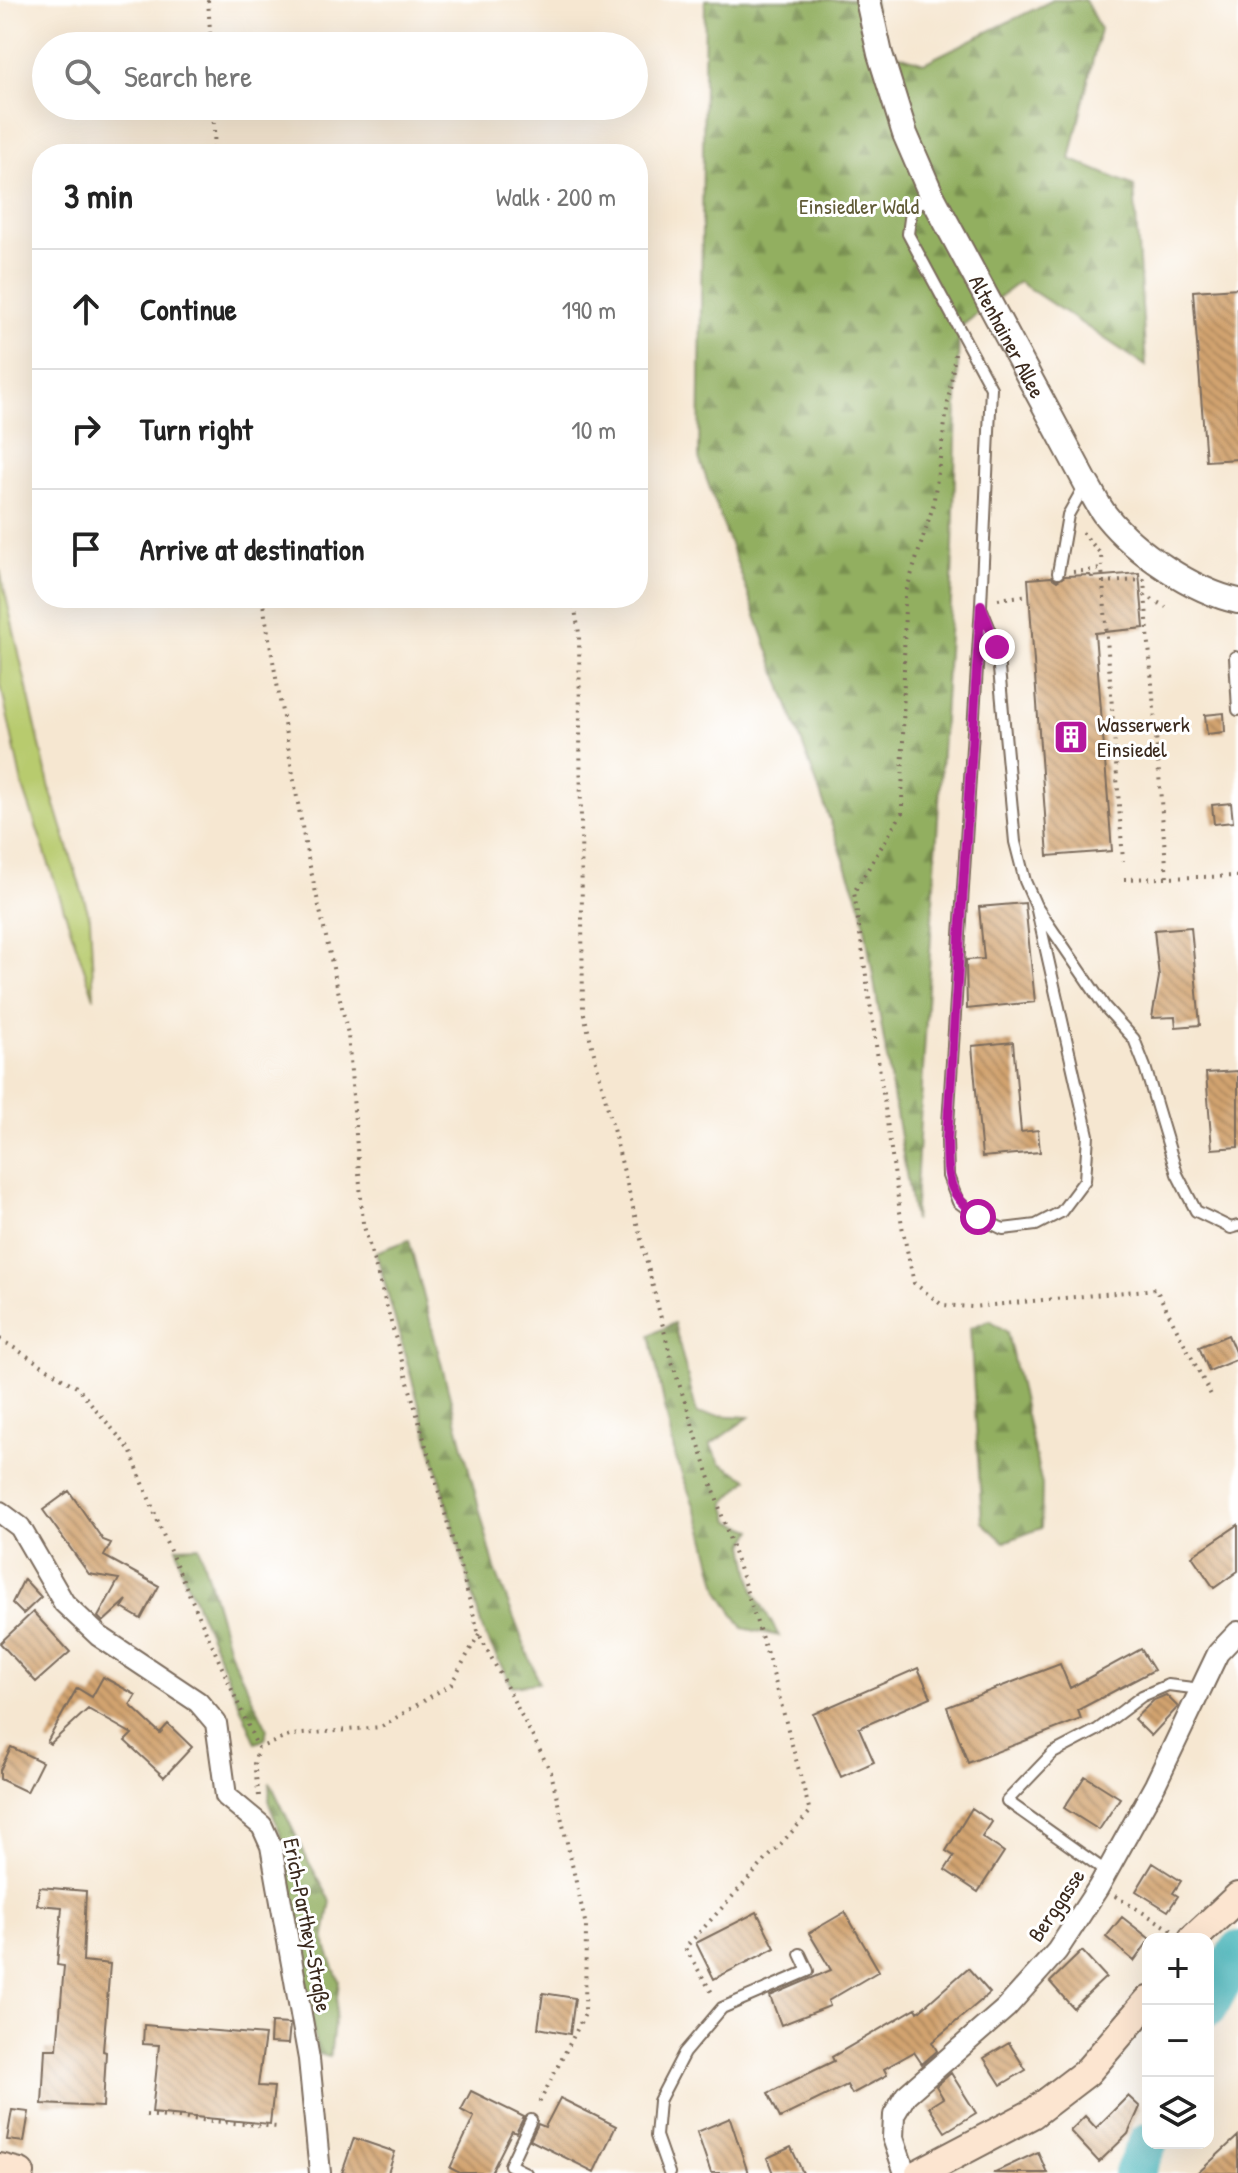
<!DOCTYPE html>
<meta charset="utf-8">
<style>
body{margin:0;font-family:"Patrick Hand",sans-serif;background:#f2f2f2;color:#222}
.controls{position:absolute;right:24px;bottom:24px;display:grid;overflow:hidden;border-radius:16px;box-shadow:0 8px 32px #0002}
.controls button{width:72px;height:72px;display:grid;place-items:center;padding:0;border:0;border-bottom:2px solid #e0e0e0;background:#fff;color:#222;font:40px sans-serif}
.stop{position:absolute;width:24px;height:24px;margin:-18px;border:6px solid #b5179e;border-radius:50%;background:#fff}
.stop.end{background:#b5179e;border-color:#fff;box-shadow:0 2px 8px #0008}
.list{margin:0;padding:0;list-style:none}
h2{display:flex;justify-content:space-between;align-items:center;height:104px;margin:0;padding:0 32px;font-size:34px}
h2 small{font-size:26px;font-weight:400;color:#767676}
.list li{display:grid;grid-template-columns:52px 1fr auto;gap:24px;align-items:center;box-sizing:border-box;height:120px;padding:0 32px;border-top:2px solid #e0e0e0}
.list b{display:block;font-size:30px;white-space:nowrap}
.list em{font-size:26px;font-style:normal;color:#767676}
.icon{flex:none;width:44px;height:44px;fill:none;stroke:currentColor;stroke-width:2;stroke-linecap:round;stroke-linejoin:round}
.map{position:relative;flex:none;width:1238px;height:2173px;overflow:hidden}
.search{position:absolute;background:#fff;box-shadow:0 8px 32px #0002;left:32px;top:32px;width:616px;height:88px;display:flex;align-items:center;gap:20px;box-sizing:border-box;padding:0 28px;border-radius:44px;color:#767676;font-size:30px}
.panel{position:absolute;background:#fff;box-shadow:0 8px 32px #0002;left:32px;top:144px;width:616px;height:464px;border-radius:32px}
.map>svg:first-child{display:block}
</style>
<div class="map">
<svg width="1238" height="2173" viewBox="0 0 1238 2173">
<defs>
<pattern id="forest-firs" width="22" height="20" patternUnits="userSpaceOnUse" patternTransform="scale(2)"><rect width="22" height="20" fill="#92af61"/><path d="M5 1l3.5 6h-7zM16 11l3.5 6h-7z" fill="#788f4f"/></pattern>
<pattern id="building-back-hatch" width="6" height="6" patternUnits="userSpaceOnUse" patternTransform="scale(2)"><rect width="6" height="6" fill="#d1a36f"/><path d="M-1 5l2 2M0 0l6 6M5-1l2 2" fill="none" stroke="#ab855b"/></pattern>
</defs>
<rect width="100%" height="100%" fill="#fff"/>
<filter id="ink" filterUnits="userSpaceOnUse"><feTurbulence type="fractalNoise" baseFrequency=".0125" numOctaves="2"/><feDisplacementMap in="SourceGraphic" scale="16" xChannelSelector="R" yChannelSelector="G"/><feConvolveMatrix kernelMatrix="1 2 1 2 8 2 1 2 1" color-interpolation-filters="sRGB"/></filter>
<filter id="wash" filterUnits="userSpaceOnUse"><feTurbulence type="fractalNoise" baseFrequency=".006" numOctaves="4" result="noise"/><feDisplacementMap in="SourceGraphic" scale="32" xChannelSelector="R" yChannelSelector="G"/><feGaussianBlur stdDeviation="1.8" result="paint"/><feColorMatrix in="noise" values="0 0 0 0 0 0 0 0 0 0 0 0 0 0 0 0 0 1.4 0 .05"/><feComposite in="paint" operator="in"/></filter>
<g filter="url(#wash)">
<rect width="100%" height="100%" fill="#f6e7d1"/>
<path fill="#b8cb6e" stroke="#7a7a46" stroke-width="2" d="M0 570 50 789 90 918 94 998 22 784 0 681Z"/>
<path fill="url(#forest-firs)" stroke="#666c40" stroke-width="2" d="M705 0H874L877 48 924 63 1053 0H1085L1100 29 1070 159 1134 186 1146 366 1019 282 959 328 952 584 914 1221 862 909 699 458Z
M409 1240 495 1569 539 1683 512 1686 483 1631 376 1252Z
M990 1320 1007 1332 1042 1485 1041 1528 1004 1542 982 1522 970 1328Z
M674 1323 697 1414 749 1417 710 1445 720 1463 748 1479 725 1503 730 1521 753 1530 745 1545 754 1591 779 1636 743 1628 719 1591 703 1529 675 1456 650 1335Z
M199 1546 230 1653 267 1728 265 1739 256 1743 181 1569 177 1547Z
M270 1782 307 1859 331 1901 324 1941 339 1981 330 2057 317 2054 282 1838 269 1803Z"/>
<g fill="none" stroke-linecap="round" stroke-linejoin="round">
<path stroke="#41b2b8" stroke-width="40" d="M1208 2007 1238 1951
M1134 2173 1148 2142"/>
</g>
<g id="blocks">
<path fill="url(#building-back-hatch)" d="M1238 288V459L1206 461 1193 291Z
M1139 573 1144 628 1095 633 1112 851 1048 856 1028 579 1051 577 1057 581 1065 576 1090 575 1091 577Z
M1224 713 1225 732 1207 734 1205 715Z
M1231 803 1233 822 1214 824 1212 805Z
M1025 903 1035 1002 967 1009 966 960 984 959 979 907Z
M1191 927 1200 1025 1176 1027 1175 1017 1152 1018 1159 977 1154 930Z
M1013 1042 1021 1132 1038 1130 1040 1152 982 1157 972 1046Z
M1238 1071V1147L1212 1149 1206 1073Z
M1228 1335 1238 1359 1209 1371 1199 1347Z
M69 1491 103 1540 111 1543 104 1556 159 1586 141 1619 122 1608 127 1600 103 1622 98 1617 119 1579 89 1574 43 1510Z
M1238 1525V1571L1214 1588 1192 1556Z
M24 1579 41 1597 23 1614 12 1603Z
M33 1612 70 1652 36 1682 0 1643Z
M1141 1649 1154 1670 1078 1710 1081 1719 968 1763 947 1707 1060 1664 1070 1688Z
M918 1668 931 1697 859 1728 874 1762 841 1777 813 1714Z
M103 1677 136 1695 130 1705 160 1733 168 1724 192 1747 164 1777 125 1741 132 1734 88 1709 50 1744 47 1742 77 1688 92 1697Z
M1166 1695 1178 1707 1151 1736 1134 1719 1154 1700Z
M11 1747 42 1762 27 1792 0 1779V1770Z
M1085 1776 1120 1798 1099 1830 1064 1808Z
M972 1808 992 1822 982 1837 1004 1852 978 1892 945 1870 954 1856 946 1851Z
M1153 1863 1181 1881 1173 1893 1178 1896 1168 1911 1136 1891Z
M39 1887 86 1891 83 1961 110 1964 103 2051 106 2052 103 2107 42 2104 45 2049H57L64 1966 57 1965 62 1907 37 1905Z
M757 1912 775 1948 714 1979 696 1943Z
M845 1912 879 1971 828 2001 830 2006 781 2025 770 1996 831 1970 809 1933Z
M1122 1917 1150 1939 1134 1961 1106 1937Z
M1082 1951 1106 1977 1073 2008 1050 1982Z
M968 1968 990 1993 932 2042 937 2051 922 2064 914 2052 884 2069 887 2075 852 2094 847 2085 780 2118 768 2093 834 2061 832 2057 916 2008 918 2012Z
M543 1993 575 1998 570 2034 538 2028Z
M271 2023 290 2024 288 2044 270 2043Z
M144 2025 265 2035 258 2086 274 2087 270 2124 152 2113 159 2045 143 2044Z
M1009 2043 1026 2070 1001 2085 984 2058Z
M951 2073 976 2113 945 2132 929 2107 943 2098 936 2086Z
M471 2091 524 2117 516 2133 512 2131 491 2173H460L450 2168 474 2117 461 2110Z
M1128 2096 1140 2107 1128 2134 1099 2162 1070 2131 1085 2116 1096 2128Z
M560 2098 616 2126 594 2172 530 2140 538 2124 545 2127Z
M12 2110 29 2112 24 2142 7 2140Z
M730 2118 748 2173H711L697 2132Z
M1238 2136V2173H1198Z
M354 2138 395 2152 388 2173H342Z
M791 2147 803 2173H773L767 2158Z
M1038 2152 1047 2173H993Z"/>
</g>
</g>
<g filter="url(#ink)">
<use href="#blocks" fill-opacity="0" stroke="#7c6c5d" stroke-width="2"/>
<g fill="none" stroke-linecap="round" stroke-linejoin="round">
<g stroke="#7c6c5d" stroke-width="14">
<path id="service" d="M931 194 911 211 908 234 991 388 981 605 947 1140 948 1176 958 1202 978 1217 1003 1229 1036 1225 1061 1212 1085 1180 1088 1135 1036 906
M1058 573 1068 515 1085 485
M982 610 997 647 1015 842 1025 881 1036 906 1105 1007 1134 1039 1145 1067 1177 1174 1196 1211 1231 1228 1238 1226
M1235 657 1238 710
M1107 1872 1007 1801 1053 1753 1097 1730 1142 1696 1168 1685 1201 1689
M526 2173 510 2165 531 2120
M669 2173 656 2136 659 2101 684 2053 722 2008 808 1971 800 1954"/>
</g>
<g stroke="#7c6c5d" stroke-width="24">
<path id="minor" d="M0 1512 20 1527 64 1603 99 1636 198 1702 216 1723 226 1796 262 1826 271 1846 309 2059 320 2173
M905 2173 893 2138 894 2115 906 2095 1006 2008 1057 1951 1098 1888 1155 1785 1218 1653 1238 1632"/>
</g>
<g stroke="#7c6c5d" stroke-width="28">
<g id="tertiary">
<path id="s1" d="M868 0 880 54 905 134 931 194 1086 483C1093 494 1098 506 1106 516 1135 552 1193 591 1238 601"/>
</g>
</g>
<g stroke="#7c6c5d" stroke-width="32">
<path id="secondary" d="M1193 1939 1238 1897
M0 2168 20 2173
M920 2173 1032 2114 1087 2072 1148 2001"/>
</g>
<path stroke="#7c6c5d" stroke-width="4" stroke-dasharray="2 6" stroke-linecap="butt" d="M208 0 211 46
M213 106 215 154
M955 354 933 506 905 595 902 813 854 892 902 1226 914 1283 942 1305 972 1307 1156 1289 1211 1395
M1082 532 1101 554 1123 861
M1073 572 1102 569
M1103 582 1144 580 1167 878
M1144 595 1166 607
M262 598 306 849 348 1034 363 1223 479 1634 551 1772 586 1926 585 2014 537 2107
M573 598 579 633 583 1010 672 1362 771 1666 810 1812 685 1948 714 1996
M998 599 1029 595
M1124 879 1238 876
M0 1339 78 1388 130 1450 166 1542 258 1748
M259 1796 254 1764 258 1748 292 1735 381 1727 451 1684 479 1634
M1115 1896 1172 1930
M146 2115 277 2127"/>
<use href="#service" stroke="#fff" stroke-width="10"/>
<use href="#minor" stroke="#fff" stroke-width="20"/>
<use href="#tertiary" stroke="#fff" stroke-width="24"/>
<use href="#secondary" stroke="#fce5d0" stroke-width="28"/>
</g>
</g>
<g fill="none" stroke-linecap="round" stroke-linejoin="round" filter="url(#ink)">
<path stroke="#b5179e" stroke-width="10" d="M978 1217C946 1192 948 1178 947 1140L981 605 997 647"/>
</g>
<defs>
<g id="building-square" transform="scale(1.8)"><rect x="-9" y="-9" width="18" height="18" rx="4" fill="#b5179e" stroke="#fff"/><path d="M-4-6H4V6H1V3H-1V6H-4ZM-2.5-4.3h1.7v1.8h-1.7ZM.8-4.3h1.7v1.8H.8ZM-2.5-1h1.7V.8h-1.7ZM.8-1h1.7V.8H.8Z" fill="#fff"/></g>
</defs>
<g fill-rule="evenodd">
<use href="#building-square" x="1071" y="737"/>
</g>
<g text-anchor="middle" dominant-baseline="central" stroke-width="6" stroke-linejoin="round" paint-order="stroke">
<g font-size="22" fill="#605a36" stroke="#fff">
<text x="859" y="206">Einsiedler Wald</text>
</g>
<g font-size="22" fill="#3b2a1e" stroke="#fff">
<text stroke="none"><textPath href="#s1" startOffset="366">Altenhainer Allee</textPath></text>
<text transform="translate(1056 1905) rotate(-56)">Berggasse</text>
<text transform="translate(308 1925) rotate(79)">Erich-Parthey-Straße</text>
</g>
<g font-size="22" fill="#3b2a1e" stroke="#fff" text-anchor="start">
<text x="1097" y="724">Wasserwerk<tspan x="1097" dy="25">Einsiedel</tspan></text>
</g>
</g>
</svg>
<div class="controls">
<button>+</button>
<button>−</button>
<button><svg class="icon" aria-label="layers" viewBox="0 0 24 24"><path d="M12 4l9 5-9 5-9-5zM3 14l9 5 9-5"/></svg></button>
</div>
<div class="stop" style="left:978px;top:1217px"></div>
<div class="stop end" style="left:997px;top:647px"></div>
<div class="search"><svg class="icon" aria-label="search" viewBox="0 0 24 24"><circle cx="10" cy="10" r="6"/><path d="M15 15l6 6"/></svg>Search here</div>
<section class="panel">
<h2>3 min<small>Walk · 200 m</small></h2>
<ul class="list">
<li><svg class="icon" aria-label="ahead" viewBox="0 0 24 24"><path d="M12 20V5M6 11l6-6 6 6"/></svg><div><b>Continue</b></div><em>190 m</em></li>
<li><svg class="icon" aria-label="right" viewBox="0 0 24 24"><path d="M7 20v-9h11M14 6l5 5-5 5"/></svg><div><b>Turn right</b></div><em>10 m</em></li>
<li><svg class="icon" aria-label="arrive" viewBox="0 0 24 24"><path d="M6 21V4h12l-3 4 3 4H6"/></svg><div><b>Arrive at destination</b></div></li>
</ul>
</section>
</div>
